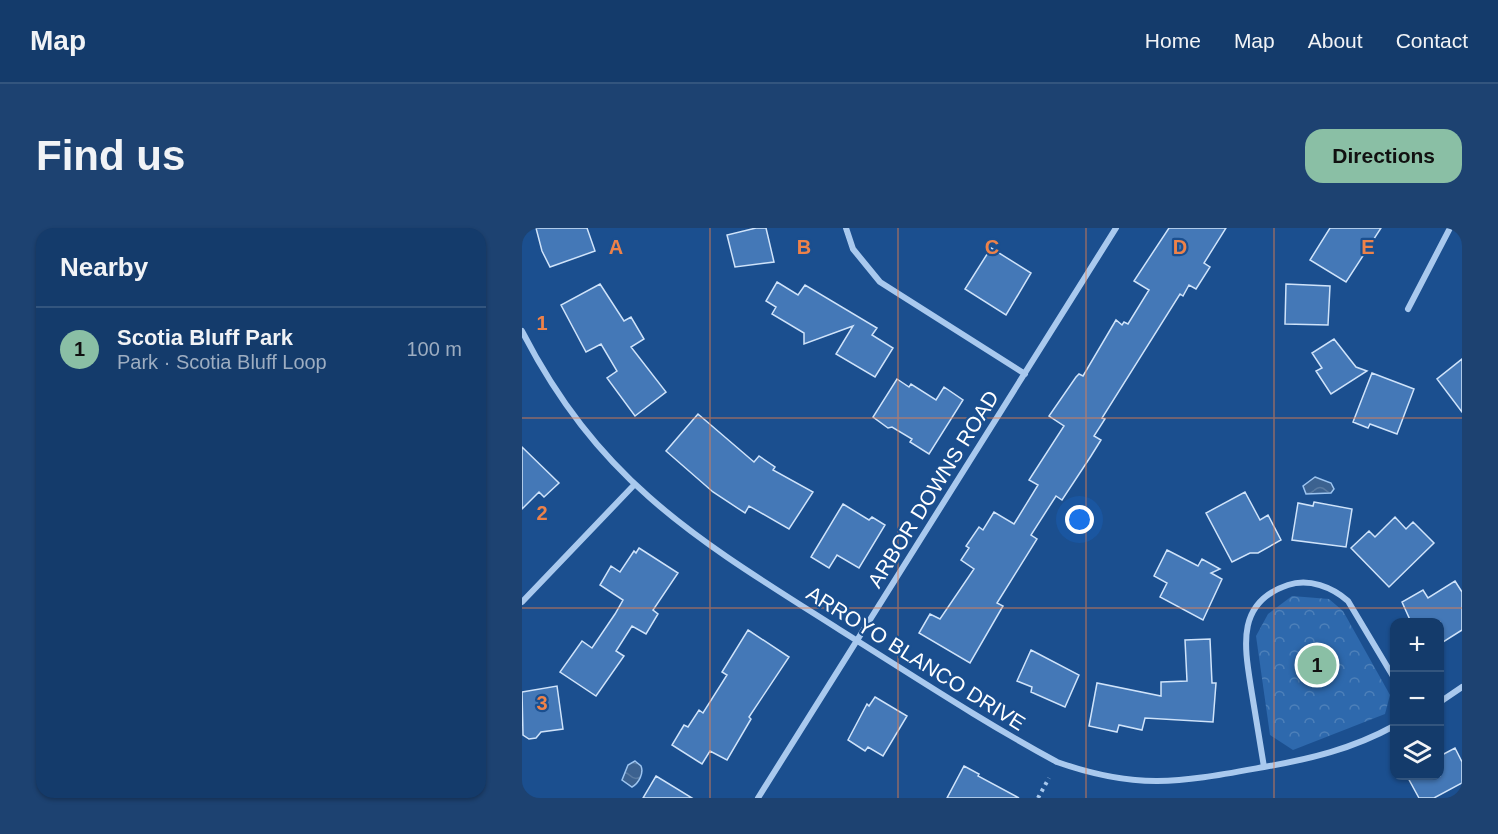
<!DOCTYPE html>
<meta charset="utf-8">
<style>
body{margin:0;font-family:Arial,sans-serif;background:#1d4271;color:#f1f3f6}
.controls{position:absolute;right:18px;bottom:18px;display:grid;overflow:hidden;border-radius:12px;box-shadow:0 2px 4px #0004}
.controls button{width:54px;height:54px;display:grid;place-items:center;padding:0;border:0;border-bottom:2px solid #33557e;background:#143b6b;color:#f1f3f6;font:30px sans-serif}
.you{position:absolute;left:558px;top:292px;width:21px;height:21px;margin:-15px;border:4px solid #fff;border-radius:50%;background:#1a73e8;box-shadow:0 0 0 9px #1a73e833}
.badge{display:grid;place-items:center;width:39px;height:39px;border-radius:50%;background:#8abfa5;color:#111;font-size:20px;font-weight:700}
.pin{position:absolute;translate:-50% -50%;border:3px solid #fff;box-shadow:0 2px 6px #0006}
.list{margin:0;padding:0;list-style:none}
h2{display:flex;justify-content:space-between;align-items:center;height:78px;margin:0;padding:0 24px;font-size:26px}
h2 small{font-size:20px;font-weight:400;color:#9dadc1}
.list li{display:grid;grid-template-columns:39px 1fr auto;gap:18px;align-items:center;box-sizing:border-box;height:84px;padding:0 24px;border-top:2px solid #33557e}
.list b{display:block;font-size:22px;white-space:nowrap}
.list p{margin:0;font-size:20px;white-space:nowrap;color:#9dadc1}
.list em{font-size:20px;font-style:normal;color:#9dadc1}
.icon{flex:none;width:33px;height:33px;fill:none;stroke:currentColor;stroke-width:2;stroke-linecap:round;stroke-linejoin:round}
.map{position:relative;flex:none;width:940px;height:570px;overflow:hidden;border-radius:18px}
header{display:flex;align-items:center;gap:36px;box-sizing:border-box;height:84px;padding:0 30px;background:#143b6b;border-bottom:2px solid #33557e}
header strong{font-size:28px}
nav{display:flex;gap:33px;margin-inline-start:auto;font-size:21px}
.intro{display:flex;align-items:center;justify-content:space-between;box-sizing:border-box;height:144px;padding:0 36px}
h1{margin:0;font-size:42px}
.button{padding:15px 27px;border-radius:18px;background:#8abfa5;color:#111;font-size:21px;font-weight:700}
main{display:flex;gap:36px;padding:0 36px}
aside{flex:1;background:#143b6b;border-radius:18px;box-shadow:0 2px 4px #0004}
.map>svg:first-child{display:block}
</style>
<header>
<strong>Map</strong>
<nav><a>Home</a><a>Map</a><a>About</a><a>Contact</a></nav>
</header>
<div class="intro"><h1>Find us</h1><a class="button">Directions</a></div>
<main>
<aside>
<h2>Nearby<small></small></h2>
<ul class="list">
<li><span class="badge">1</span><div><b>Scotia Bluff Park</b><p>Park · Scotia Bluff Loop</p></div><em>100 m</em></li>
</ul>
</aside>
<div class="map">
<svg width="940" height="570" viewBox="0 0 940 570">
<defs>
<pattern id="forest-crowns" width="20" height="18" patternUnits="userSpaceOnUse" patternTransform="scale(1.5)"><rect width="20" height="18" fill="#2e69ad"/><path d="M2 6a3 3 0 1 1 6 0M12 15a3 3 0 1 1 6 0" fill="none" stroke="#4d80b9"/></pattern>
<pattern id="water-waves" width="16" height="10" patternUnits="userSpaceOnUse" patternTransform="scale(1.5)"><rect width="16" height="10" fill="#3c6290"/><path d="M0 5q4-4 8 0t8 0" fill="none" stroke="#597aa1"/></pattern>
</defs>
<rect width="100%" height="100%" fill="#1b4f8f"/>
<path fill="url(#forest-crowns)" d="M770 368 807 371 821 383 868 467 863 486 771 522 748 507 734 408 746 386Z"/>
<path fill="url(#water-waves)" stroke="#9cc4f0" stroke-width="1.5" d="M793 249 809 255 812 261 809 265 784 266 781 258Z
M113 533 119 538C122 545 117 555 110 559L100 552 106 537Z"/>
<path fill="#4478b7" stroke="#cfe3fa" stroke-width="1.5" d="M14 0H65L73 23 28 39 20 23Z
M234 0H244L252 34 213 39 205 7Z
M647 0H704L682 35 688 39 674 61 667 57 661 68 658 66 580 190 583 191 572 208 579 212 569 228 540 272 534 268 509 307 515 311 475 375 481 378 448 435 397 405 408 386 418 391 452 341 439 332 447 320 444 318 457 299 461 302 472 284 492 296 516 257 507 252 542 198 527 188 554 149 557 146 561 148 594 92 600 97 602 94 606 96 627 62 612 53Z
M808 0H859L824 54 788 32Z
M469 20 509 45 484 87 443 61Z
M255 54 276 67 283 57 355 100 350 107 371 120 353 149 314 126 331 98 282 116V105L250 86 254 79 244 73Z
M78 56 102 93 109 89 122 111 109 119 144 164 113 188 85 150 95 143 79 116 64 124 39 77Z
M764 56 808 58 806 97 763 96Z
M812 111 834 139 845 143 809 166 794 143 800 140 790 125Z
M940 131V184L915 151Z
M850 145 892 161 875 206 848 196 846 200 831 194Z
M375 151 387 159 389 156 414 172 422 159 441 172 407 226 388 214 390 211 370 199 366 200 351 189Z
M176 186 232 234 237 228 253 239 251 242 291 264 267 301 227 278 223 285 191 264 144 223Z
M0 219 37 255 22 269 17 264 0 281Z
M723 264 738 292 746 287 759 312 736 325H728L710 334 684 285Z
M792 274 830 281 824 319 770 312 776 275 791 278Z
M321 276 347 292 350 289 363 297 337 340 315 327 307 340 289 329Z
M873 289 884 301 891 294 912 315 867 359 829 320 847 303 853 309Z
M117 320 156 345 131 382 136 386 124 406 110 398 94 423 102 428 74 468 38 444 60 413 70 420 93 386 101 372 78 357 89 338 98 344 112 323 114 325Z
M645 322 676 338 680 331 698 341 689 345 700 351 681 392 638 369 645 355 632 348Z
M933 353 940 364V402L918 416V394H889L880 374 901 362 906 370Z
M226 402 267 429 227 489 229 491 205 532 188 523 180 536 150 517 162 497 166 499 177 482 181 485 205 447 200 444Z
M688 411 690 455H694L691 494 623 490 620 502 597 497 595 504 567 498 575 455 639 468V454L665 453 663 412Z
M509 422 557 447 543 479 509 464 510 459 495 453Z
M35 458 41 501 19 504 14 510 7 511 1 507 0 464Z
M353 469 385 488 361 528 346 519 343 523 326 512 345 476 347 478Z
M933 520 940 534V555L912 570H897L885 548H918V528Z
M442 538 457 546 456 548 497 570H425Z
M134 548 170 570H121Z"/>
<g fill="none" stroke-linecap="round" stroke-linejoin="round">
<path stroke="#a9c9ee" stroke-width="4" stroke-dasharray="3 4.5" stroke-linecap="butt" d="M516 570 527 550"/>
<path stroke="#a9c9ee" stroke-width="6" d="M324 0 331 21 358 54 503 146
M886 81 928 0
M0 103C79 257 178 313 318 402 390 447 461 494 535 534 617 563 659 554 742 539 788 531 830 521 872 498
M0 374 112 257
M918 474 940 459
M742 539C738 515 734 490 730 466 723 421 712 375 766 357 787 350 810 359 826 373L872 450
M236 570 594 0"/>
</g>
<path fill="none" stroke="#ee8249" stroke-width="1.5" stroke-opacity="0.55" d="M188 0V570M376 0V570M564 0V570M752 0V570M0 190H940M0 380H940"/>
<g text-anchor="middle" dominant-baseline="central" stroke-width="4.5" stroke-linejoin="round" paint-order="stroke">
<g font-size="21" fill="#fff" stroke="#1b4f8f">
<text transform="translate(411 261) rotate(-58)">ARBOR DOWNS ROAD</text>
<text transform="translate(394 430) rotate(32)">ARROYO BLANCO DRIVE</text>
</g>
</g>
<g font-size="20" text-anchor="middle" font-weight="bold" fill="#ee8249" stroke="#1b4f8f" stroke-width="4.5" stroke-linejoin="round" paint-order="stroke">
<text x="94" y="26">A</text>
<text x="282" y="26">B</text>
<text x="470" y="26">C</text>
<text x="658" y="26">D</text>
<text x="846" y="26">E</text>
<text x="20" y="102">1</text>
<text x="20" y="292">2</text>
<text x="20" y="482">3</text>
</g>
</svg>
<div class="controls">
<button>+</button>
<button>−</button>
<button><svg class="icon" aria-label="layers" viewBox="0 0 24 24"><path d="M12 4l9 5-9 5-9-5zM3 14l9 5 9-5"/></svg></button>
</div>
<div class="you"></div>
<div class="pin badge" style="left:795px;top:437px">1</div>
</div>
</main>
